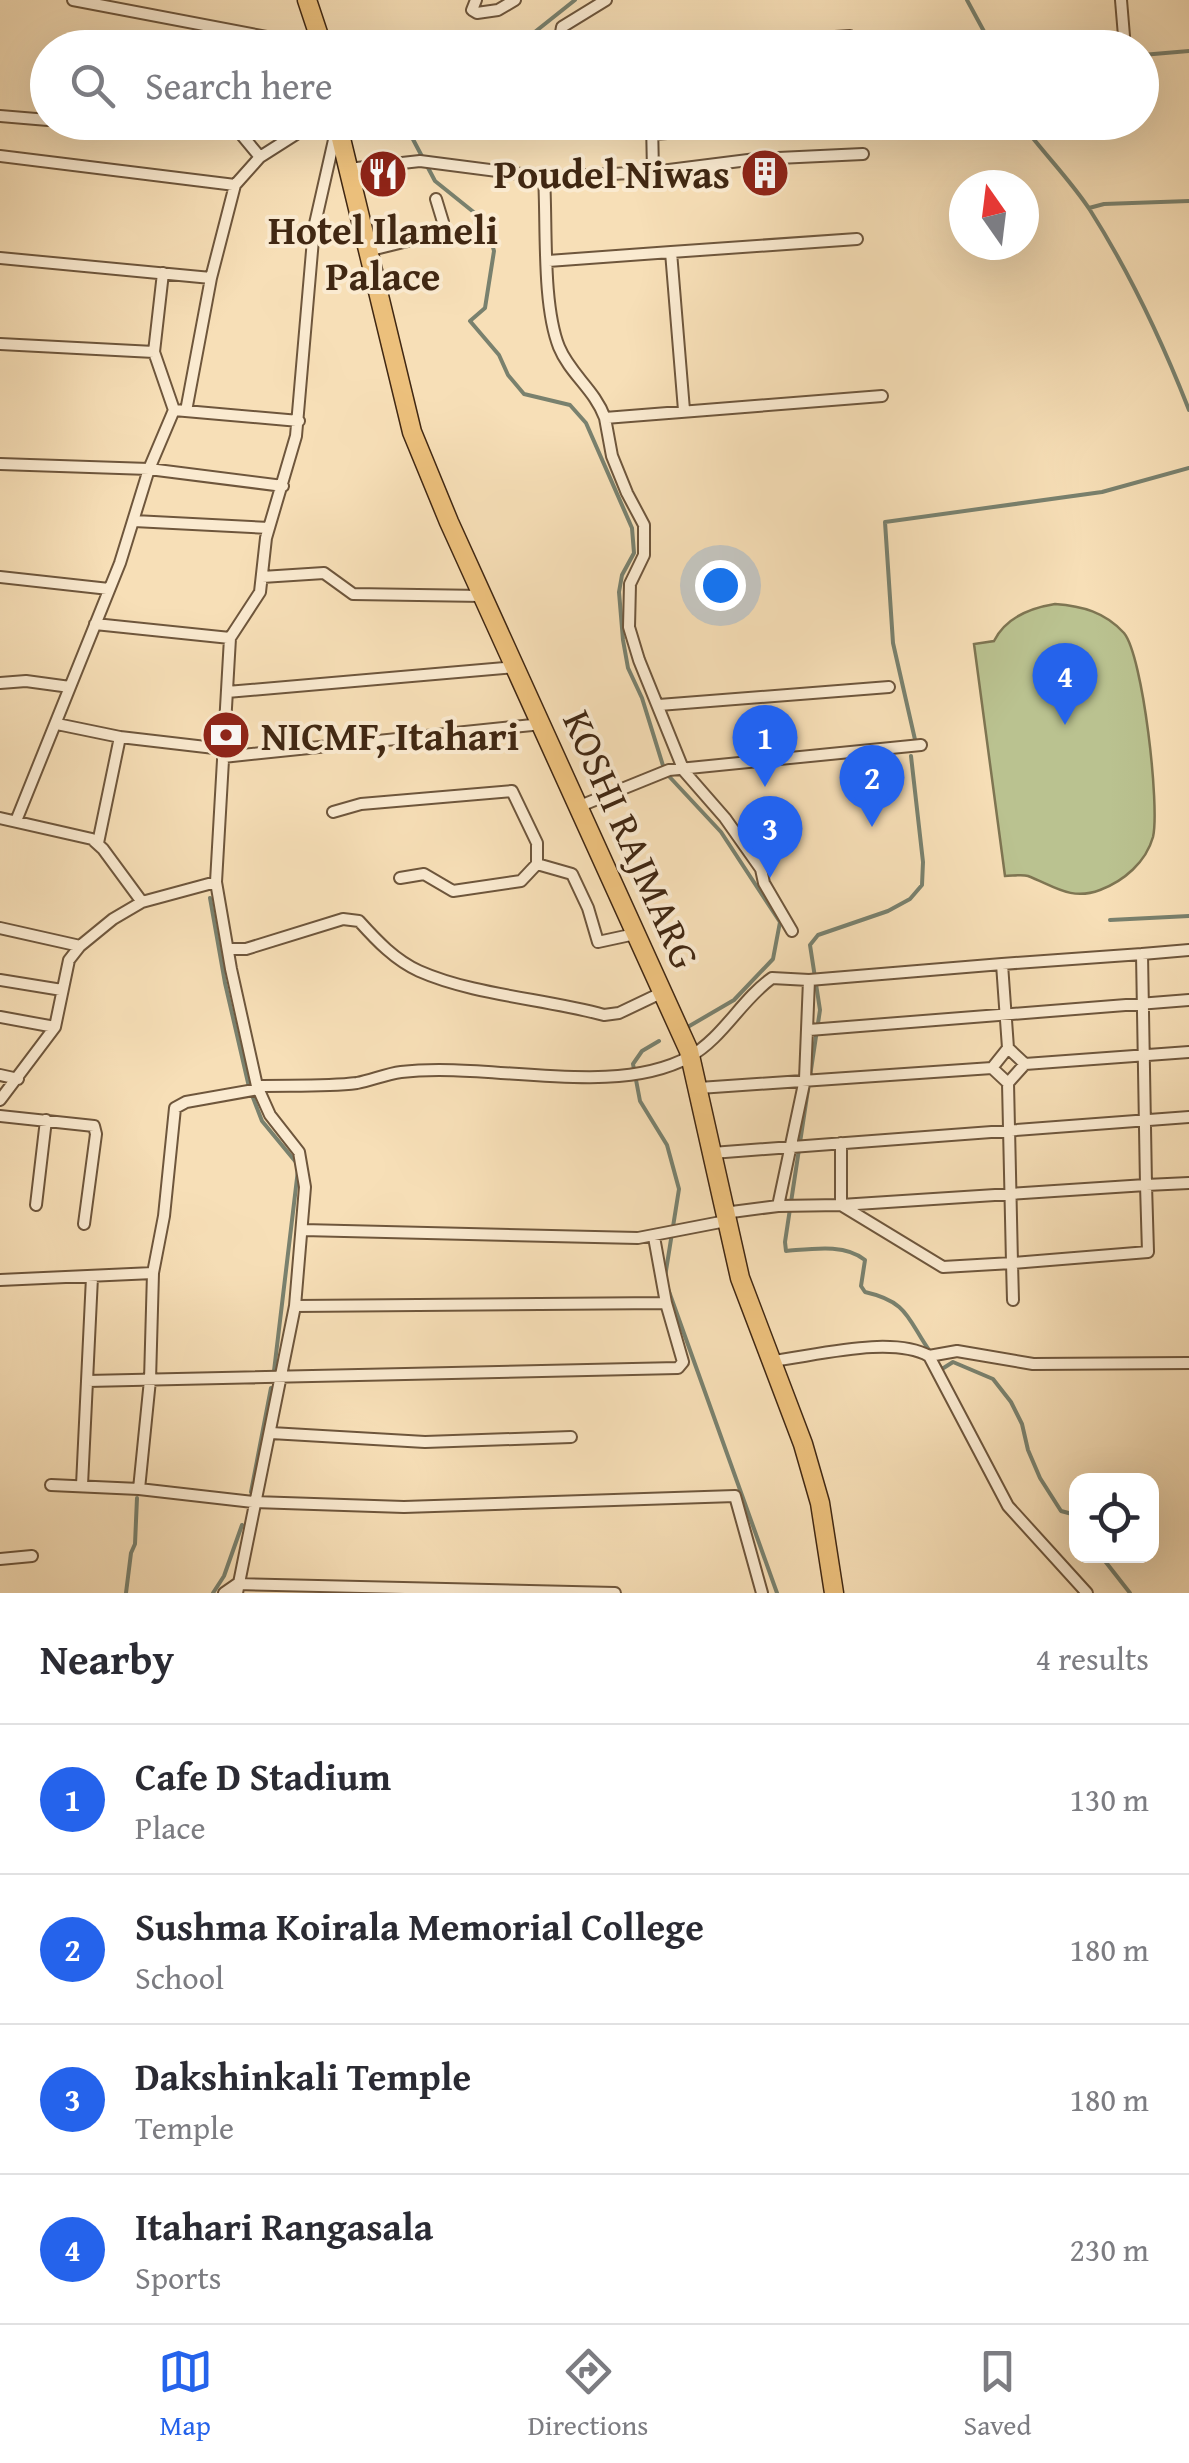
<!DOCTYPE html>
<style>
body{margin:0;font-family:"Gentium Book Plus",serif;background:#f2f2f3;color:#2b2b33}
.controls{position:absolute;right:30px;bottom:30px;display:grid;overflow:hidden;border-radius:20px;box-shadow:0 10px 40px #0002}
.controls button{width:90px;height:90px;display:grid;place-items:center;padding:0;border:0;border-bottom:2px solid #e1e1e2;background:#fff;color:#2b2b33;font:50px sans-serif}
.compass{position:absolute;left:949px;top:170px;width:90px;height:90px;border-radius:50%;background:#fff;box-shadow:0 10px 40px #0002;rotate:346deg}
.you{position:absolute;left:720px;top:585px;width:35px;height:35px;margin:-25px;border:8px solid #fff;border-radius:50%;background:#1a73e8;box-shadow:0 0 0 15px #1a73e833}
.badge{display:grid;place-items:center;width:65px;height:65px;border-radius:50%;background:#2563eb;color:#fff;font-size:32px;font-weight:700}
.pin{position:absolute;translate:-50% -82px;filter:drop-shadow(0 2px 5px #0008)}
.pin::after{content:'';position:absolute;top:52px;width:35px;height:30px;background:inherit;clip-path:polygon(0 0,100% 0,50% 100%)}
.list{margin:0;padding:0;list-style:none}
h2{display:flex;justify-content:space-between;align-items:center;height:130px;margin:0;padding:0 40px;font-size:42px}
h2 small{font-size:32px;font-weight:400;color:#7c7c81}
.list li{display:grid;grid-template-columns:65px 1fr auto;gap:30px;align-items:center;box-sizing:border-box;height:150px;padding:0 40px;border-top:2px solid #e1e1e2}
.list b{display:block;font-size:38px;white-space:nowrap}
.list p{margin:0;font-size:32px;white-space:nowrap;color:#7c7c81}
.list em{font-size:32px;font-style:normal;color:#7c7c81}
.icon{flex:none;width:55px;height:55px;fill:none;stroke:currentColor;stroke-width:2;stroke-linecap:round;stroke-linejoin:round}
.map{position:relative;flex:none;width:1189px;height:1593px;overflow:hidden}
.search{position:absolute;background:#fff;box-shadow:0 10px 40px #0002;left:30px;right:30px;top:30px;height:110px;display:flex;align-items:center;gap:25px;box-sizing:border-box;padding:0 35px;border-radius:55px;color:#7c7c81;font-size:38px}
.sheet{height:730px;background:#fff}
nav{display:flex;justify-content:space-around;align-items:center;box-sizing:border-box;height:140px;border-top:2px solid #e1e1e2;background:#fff;font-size:28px;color:#7c7c81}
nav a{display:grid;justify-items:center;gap:5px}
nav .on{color:#2563eb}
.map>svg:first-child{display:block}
</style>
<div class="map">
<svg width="1189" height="1593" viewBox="0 0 1189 1593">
<rect width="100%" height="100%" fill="#f7dfb7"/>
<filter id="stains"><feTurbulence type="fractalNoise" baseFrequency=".002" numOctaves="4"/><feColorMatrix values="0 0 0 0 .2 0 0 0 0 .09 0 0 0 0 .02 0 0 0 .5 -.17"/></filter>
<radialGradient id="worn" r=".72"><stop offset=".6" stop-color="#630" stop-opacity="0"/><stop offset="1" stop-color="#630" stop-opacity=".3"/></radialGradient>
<path fill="#bac290" stroke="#7e7552" stroke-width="2.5" d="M1055 604C1082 606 1105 612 1124 633 1143 656 1160 807 1153 837 1146 862 1124 881 1100 890 1071 901 1054 886 1028 876 1022 874 1012 876 1005 876L974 644 994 641C1006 617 1030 608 1055 604Z"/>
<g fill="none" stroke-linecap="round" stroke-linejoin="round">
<path stroke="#79816e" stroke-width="4" d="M967 0 993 48
M506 48 526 39 575 0
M1142 55 1189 51
M407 122V128L435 181 486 222 494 251 485 308 470 321 499 355 508 375 524 394 570 405 586 423 632 528 634 553 622 575 619 592 623 640 628 668 642 698 665 772 721 832 780 922 773 959 734 1000 686 1028
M1031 122 1032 137C1051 161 1073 184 1090 210 1130 273 1162 341 1189 410
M1089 208 1104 204 1189 201
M916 744 893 643 885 522 1102 492 1189 468
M911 756 923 862 922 885 910 899 888 911 818 935 810 945 820 1010 785 1242 786 1251C811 1249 845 1243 865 1260L861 1286 865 1292C909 1302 907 1319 931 1353
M210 898 225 983 249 1087
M1110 920 1189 916
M659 1041 642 1051 633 1064 640 1101 667 1145 679 1189 665 1277
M252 1095 262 1121 295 1161
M667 1286 777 1593
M939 1365 942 1369 953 1362 993 1379 1011 1402 1022 1424 1028 1450 1040 1478 1061 1511 1076 1515
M274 1371 298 1170
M251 1492 271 1388
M1101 1556 1130 1593
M126 1593 131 1553 135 1544 137 1498
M213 1593 224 1576 242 1525"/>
<g stroke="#6e563c" stroke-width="14">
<path id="minor" d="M73 0 288 41 322 44
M476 0 472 10 477 13 498 10 515 0
M606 0 562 27 559 44 715 45 850 36
M1121 0 1125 48
M0 116 48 120
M231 122 260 157
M653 134 696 131 740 122
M0 156 235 185
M348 169 420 161 544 177
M653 172 756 159 863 154
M367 251 436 234 443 222 436 199
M671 252 857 239
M0 258 211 278
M548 261 671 252 684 410
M0 344 154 352 163 273
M154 352 174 410 299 421
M186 411 211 278 235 185 260 157 315 122
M605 418C595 390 570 374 559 347 542 304 547 225 544 177L653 172 652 122
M0 464 149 469 283 486
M134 521 269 528
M0 577 109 589
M262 577 324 573 353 594 483 596
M95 624 230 638
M0 683 26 681 70 687
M227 692 516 667
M659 705 889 687
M57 724 120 737 223 749
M223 757 542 724
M580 806 669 770 921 745
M333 812 361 804 512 791 537 843V864
M0 818 92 839 103 849 142 902
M16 821 120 563 149 469 174 410
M98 843 120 737
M400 878 424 874 453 891 521 881 537 864 572 874 588 908 598 942 635 934
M0 928 80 946
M792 931 764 883 761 869 725 818 684 771 639 660 629 627 630 584 644 555V525L627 493 612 456 605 418 882 396
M230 949H246L343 919 359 921C377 941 395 960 419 971 473 995 546 999 604 1015L619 1013 661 993
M1189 950 1142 954 1146 1185 1189 1183
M0 980 62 990
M0 1017 55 1027
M809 1030 1189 1000
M1008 1048 1002 964 1142 954
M0 1075 18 1079
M1008 1083 992 1068 1008 1048 1025 1064
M257 1086C290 1085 324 1087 357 1083 372 1080 386 1074 401 1072 488 1061 612 1099 689 1057 723 1038 741 1000 772 978L809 980
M699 1088 992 1068
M0 1100 55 1027 69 960 80 946 113 919 142 902 216 882
M0 1116 94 1126 96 1134 84 1224
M841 1143V1205L1146 1185 1148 1252 1012 1263 1013 1300
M712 1153 1189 1117
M36 1205 46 1120
M778 1206 805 1079 809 980 1002 964
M724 1213 778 1206 841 1205 943 1267 1012 1263 1008 1083 1025 1064 1189 1052
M303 1230 638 1238 726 1221
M0 1280 153 1273 164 1216 175 1108 186 1102 259 1089
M295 1306 666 1303
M929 1356 957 1351 1033 1364 1189 1363
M772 1361C815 1356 891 1335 929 1356L1008 1506 1087 1593
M87 1381 678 1368 683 1362 666 1303 654 1237
M271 1433 425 1442 571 1437
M51 1485 139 1489 253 1502 404 1507 735 1496 762 1593
M82 1485 92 1277
M139 1489 150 1380 153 1273
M0 1559 32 1556
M224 1593 237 1584 615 1593
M237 1593 295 1306 305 1187 299 1152 270 1115 257 1086 231 969 216 882 230 638 260 592 266 538 296 436 314 228 336 131"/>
</g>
<g stroke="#412813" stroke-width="21">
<path id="primary" d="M307 0 323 48
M337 122 412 432 449 522 689 1051 740 1278 803 1444 820 1503 834 1593"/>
</g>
<use href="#minor" stroke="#faead0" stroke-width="10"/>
<use href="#primary" stroke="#ecc07c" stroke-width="18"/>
</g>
<defs>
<g id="building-disc" transform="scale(2.5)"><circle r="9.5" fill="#8f2418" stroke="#faead0"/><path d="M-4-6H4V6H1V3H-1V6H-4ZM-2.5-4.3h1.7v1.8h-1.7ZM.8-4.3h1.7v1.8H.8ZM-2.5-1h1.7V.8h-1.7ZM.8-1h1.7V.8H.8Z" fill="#fff"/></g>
<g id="restaurant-disc" transform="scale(2.5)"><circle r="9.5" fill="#8f2418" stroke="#faead0"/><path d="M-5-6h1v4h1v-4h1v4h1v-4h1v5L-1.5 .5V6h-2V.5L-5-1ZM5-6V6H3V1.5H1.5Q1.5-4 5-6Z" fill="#fff"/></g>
<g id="bank-disc" transform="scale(2.5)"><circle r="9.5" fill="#8f2418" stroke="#faead0"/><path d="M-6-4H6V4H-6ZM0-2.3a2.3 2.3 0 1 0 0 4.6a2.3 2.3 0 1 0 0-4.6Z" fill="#fff"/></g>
</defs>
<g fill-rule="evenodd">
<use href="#building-disc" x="765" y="173"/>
<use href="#restaurant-disc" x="383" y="174"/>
<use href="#bank-disc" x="226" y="735"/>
</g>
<g text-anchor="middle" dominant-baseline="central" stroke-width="8" stroke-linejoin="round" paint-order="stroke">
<g font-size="40" font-weight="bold" fill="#412813" stroke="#faead0" text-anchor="end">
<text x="730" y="173">Poudel Niwas</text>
<text x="383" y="229" text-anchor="middle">Hotel Ilameli<tspan x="383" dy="46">Palace</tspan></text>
<text x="261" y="735" text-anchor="start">NICMF, Itahari</text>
</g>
<g font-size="40" fill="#412813" stroke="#faead0">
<text transform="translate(632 839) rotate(66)">KOSHI RAJMARG</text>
</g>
</g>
<rect width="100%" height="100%" filter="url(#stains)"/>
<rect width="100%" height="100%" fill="url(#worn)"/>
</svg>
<div class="controls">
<button><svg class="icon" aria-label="locate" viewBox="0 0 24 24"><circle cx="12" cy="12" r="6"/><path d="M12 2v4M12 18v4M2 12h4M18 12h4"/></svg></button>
</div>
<svg class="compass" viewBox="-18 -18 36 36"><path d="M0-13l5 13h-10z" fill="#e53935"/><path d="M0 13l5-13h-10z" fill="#7c7c81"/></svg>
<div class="you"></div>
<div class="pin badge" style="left:765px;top:787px">1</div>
<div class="pin badge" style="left:872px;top:827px">2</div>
<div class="pin badge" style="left:770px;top:878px">3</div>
<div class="pin badge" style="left:1065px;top:725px">4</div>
<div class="search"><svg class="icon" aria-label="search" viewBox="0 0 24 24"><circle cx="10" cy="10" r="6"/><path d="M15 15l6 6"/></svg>Search here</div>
</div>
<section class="sheet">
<h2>Nearby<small>4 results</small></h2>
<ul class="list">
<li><span class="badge">1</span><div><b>Cafe D Stadium</b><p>Place</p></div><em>130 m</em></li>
<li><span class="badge">2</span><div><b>Sushma Koirala Memorial College</b><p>School</p></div><em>180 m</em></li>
<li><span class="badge">3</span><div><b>Dakshinkali Temple</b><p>Temple</p></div><em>180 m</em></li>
<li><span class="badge">4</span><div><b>Itahari Rangasala</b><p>Sports</p></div><em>230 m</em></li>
</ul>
</section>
<nav>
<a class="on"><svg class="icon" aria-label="map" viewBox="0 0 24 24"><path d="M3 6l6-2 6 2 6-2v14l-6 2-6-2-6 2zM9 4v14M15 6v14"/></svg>Map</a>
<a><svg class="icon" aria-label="directions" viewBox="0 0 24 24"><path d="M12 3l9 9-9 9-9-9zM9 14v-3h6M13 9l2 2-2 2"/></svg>Directions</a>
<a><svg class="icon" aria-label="saved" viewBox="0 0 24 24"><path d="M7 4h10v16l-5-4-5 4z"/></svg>Saved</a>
</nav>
